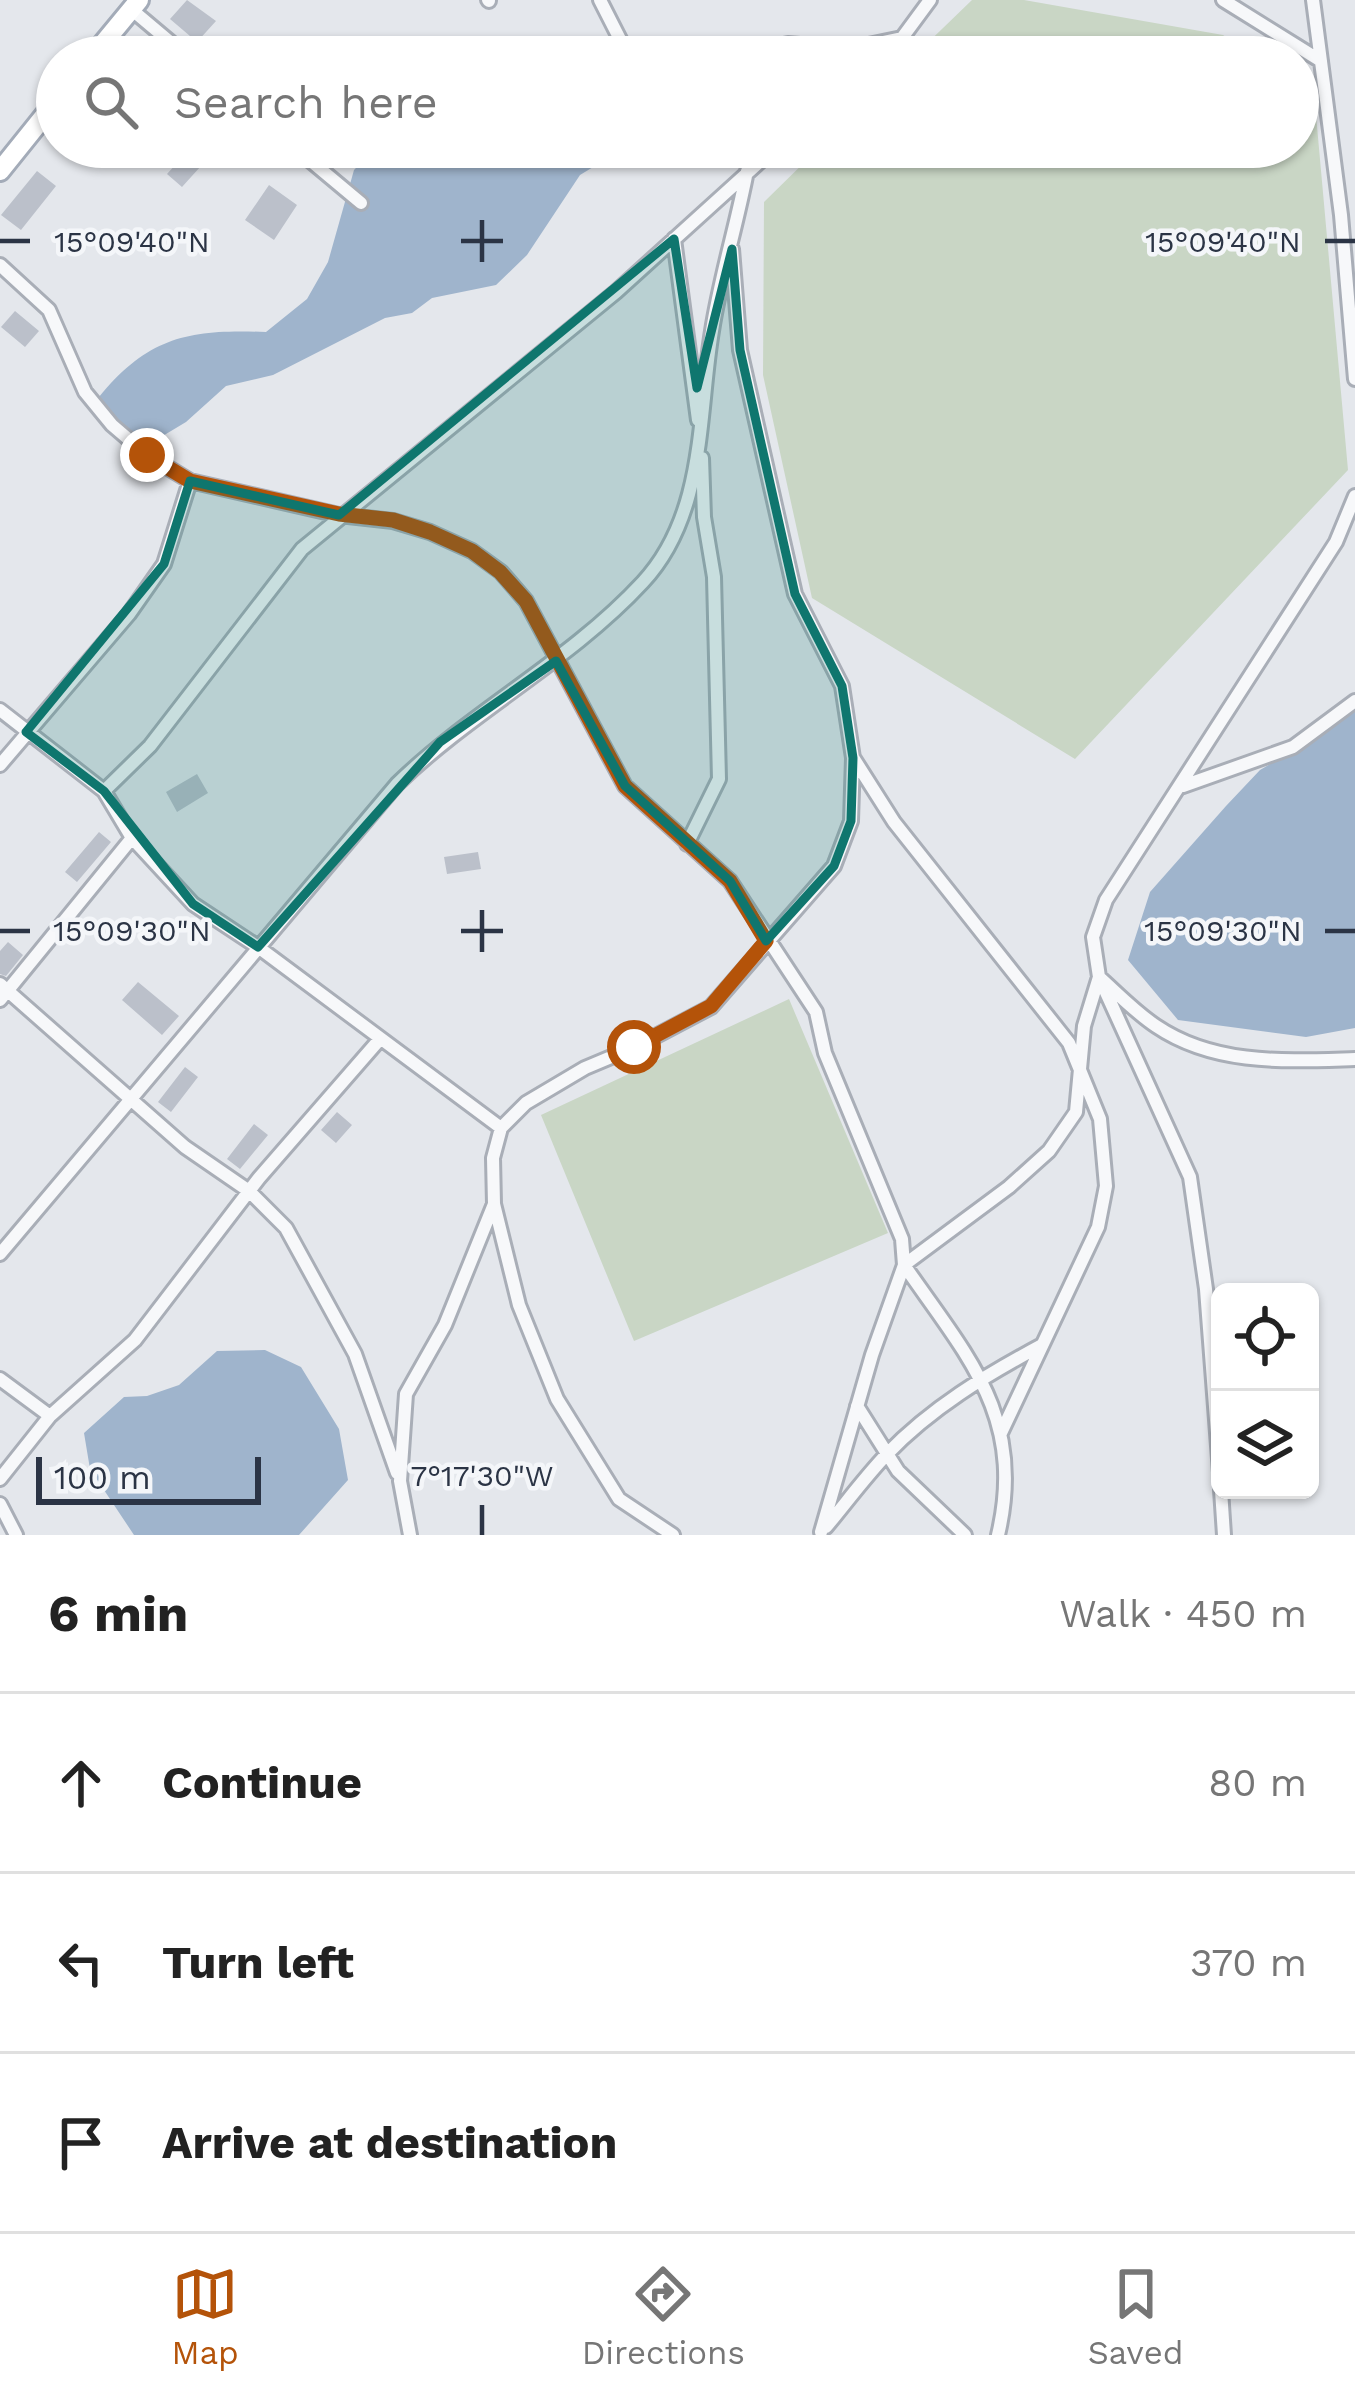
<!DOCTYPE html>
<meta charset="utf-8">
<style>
body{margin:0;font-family:"Work Sans",sans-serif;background:#f6f6f6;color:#222}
.controls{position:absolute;right:36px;bottom:36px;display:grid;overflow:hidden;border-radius:18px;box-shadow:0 3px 9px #0004}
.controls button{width:108px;height:108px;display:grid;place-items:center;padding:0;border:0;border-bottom:3px solid #e0e0e0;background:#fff;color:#222;font:60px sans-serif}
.scale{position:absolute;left:36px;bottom:30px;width:225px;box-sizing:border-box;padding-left:12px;border:6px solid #2b3445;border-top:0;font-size:33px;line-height:42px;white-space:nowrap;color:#2b3445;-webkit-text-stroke:9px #f4f6f9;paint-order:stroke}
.stop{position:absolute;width:36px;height:36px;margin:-27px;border:9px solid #b45309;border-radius:50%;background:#fff}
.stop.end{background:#b45309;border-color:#fff;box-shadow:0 3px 12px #0008}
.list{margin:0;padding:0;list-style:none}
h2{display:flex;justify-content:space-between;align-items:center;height:156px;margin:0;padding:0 48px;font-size:51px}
h2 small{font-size:39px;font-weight:400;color:#767676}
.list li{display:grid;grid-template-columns:78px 1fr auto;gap:36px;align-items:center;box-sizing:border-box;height:180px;padding:0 48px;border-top:3px solid #e0e0e0}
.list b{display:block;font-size:45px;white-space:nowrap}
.list em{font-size:39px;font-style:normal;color:#767676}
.icon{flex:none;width:66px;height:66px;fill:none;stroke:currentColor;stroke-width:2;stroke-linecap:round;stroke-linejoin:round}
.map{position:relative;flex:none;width:1355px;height:1535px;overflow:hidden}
.search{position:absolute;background:#fff;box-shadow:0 3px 9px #0004;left:36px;right:36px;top:36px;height:132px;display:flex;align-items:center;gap:30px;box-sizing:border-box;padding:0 42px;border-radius:66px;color:#767676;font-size:45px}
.sheet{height:696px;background:#fff}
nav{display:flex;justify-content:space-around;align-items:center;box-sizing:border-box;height:168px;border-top:3px solid #e0e0e0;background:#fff;font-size:33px;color:#767676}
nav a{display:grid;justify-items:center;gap:6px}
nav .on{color:#b45309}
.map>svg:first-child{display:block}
</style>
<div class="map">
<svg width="1355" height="1535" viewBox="0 0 1355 1535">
<rect width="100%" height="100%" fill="#e4e7ec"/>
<path fill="#c9d6c5" d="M972 0H1024L1223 35 1253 57H913Z
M1298 91 1315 104 1348 470 1075 759 812 598 763 375 764 202 820 147H1298Z
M789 999 888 1233 634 1341 541 1115Z"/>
<path fill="#9fb4cc" d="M376 147H626L580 175 527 255 496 285 432 298 412 313 385 318 273 375 226 386 186 422 146 446 113 417 99 397C149 336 190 329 266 332L307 299 328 262 354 170Z
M1355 708V1028L1306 1037 1178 1020 1128 960 1150 892 1226 806 1260 770 1318 736Z
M265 1350 301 1367 339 1429 348 1480 299 1535H134L90 1469 84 1433 124 1397 147 1396 179 1385 217 1351Z"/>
<path fill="#bbc0ca" d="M187 0 216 21 197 42 170 19Z
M186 153 201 166 182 187 167 174Z
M37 171 56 186 21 230 1 215Z
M269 185 297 205 274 240 245 220Z
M15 311 39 331 25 347 1 327Z
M197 774 208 793 177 812 166 792Z
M99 832 111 842 77 882 65 872Z
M478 852 481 869 447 874 444 857Z
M8 942 23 955 6 976 0 974V951Z
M138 982 179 1016 162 1035 122 1000Z
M185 1067 198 1077 171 1112 158 1102Z
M337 1112 352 1125 336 1143 321 1130Z
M254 1124 268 1135 240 1169 227 1159Z"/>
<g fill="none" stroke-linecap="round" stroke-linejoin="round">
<g stroke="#a9aeb7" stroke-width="18">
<path id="minor" d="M488 0 489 1
M600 0 629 57
M1223 0 1321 61
M1313 0 1341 215 1355 379
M131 9 188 57
M722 57 788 44 849 49 902 38
M881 57 902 38 930 0
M294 147 361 203
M674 239 698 420
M0 265 49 310 85 392 112 425 147 455 190 481 339 515 393 521 430 532 472 551 501 572 526 601 625 786 730 881 816 1012 825 1053 902 1239 904 1265 872 1355 821 1532
M0 710 104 791 132 838 193 904 258 947 501 1128
M854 759 894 822 1069 1043 1100 1119 1106 1186 1098 1227 1001 1433
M0 765 129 614 164 564 190 481
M1183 786 1293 747 1355 701
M104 791 150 746 302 549 616 292 776 147
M687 844 719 779 714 577 704 517 702 458
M0 984 185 1147 249 1191 286 1228 355 1354 397 1473
M0 1000 132 838
M494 1204 519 1305 557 1399 619 1499 673 1535
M0 1254 397 784C473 710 570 661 643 582 706 514 698 415 712 331 720 278 737 224 747 171
M0 1379 50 1416
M857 1406 898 1471 965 1535
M1220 1472 1206 1289 1190 1177 1099 977 1093 937 1106 900 1336 542 1355 496
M0 1479 50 1416 135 1340 259 1178 380 1039
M1221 1490 1224 1535
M0 1504 16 1535
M826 1527C846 1503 865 1477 887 1454 931 1408 986 1375 1042 1345
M410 1535 400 1481 406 1394 445 1325 494 1204 493 1158 501 1128 526 1103 585 1068 635 1047 711 1007 834 866 851 821 853 758 842 686 795 594 740 350 732 249
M998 1535C1026 1417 967 1356 904 1265L1009 1187 1049 1151 1076 1112 1084 1026 1099 977C1117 993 1135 1012 1156 1026 1215 1066 1287 1061 1355 1059"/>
</g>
<g stroke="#a3abb8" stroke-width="24">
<path id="primary" d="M92 57 139 0
M0 171 57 100"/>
</g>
<use href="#minor" stroke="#f7f8fa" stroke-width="12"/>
<use href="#primary" stroke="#fff" stroke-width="18"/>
</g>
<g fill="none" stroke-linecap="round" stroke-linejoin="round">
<path stroke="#b45309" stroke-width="15" d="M147 455 190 481 339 514 393 520 430 532 472 551 500 572 526 601 625 786 730 881 766 941 711 1006 634 1047"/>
</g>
<path fill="#0f766e" fill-opacity="0.2" stroke="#0f766e" stroke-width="9" stroke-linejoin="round" d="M674 239 697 388 732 249 740 350 795 594 842 686 853 758 851 821 834 866 766 941 730 881 625 786 556 661 440 742 258 947 193 904 104 791 26 732 164 564 190 481 339 515Z"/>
<path fill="none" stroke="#2b3445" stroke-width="4.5" d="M482 220V262M0 241H30M461 241H503M1325 241H1355M482 910V952M0 931H30M461 931H503M1325 931H1355M482 1505V1535"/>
<g font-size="30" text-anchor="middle" fill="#2b3445" stroke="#f4f6f9" stroke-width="9" stroke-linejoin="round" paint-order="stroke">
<text x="132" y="252">15°09'40"N</text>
<text x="1223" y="252">15°09'40"N</text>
<text x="132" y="941">15°09'30"N</text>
<text x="1223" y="941">15°09'30"N</text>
<text x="482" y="1486">7°17'30"W</text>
</g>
</svg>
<div class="controls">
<button><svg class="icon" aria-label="locate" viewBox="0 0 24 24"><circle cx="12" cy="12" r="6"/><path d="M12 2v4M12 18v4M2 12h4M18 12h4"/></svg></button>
<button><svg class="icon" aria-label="layers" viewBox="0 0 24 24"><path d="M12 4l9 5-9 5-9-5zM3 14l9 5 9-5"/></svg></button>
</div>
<div class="scale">100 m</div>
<div class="stop" style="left:634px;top:1047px"></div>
<div class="stop end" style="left:147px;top:455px"></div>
<div class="search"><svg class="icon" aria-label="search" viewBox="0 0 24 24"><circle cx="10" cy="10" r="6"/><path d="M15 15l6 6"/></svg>Search here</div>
</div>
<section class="sheet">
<h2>6 min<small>Walk · 450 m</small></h2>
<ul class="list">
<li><svg class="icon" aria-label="ahead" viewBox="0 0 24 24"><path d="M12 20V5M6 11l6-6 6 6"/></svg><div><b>Continue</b></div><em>80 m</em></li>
<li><svg class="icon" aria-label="left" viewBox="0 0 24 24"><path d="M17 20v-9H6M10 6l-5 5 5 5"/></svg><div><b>Turn left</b></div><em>370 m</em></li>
<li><svg class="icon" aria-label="arrive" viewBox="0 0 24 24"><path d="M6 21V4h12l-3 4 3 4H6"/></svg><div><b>Arrive at destination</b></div></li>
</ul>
</section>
<nav>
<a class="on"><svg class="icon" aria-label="map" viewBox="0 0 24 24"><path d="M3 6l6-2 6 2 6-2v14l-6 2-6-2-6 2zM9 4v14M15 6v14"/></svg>Map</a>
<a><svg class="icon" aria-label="directions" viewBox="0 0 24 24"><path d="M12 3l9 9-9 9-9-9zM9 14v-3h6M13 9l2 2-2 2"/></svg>Directions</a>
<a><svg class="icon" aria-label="saved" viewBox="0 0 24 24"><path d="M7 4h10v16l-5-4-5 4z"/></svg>Saved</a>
</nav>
